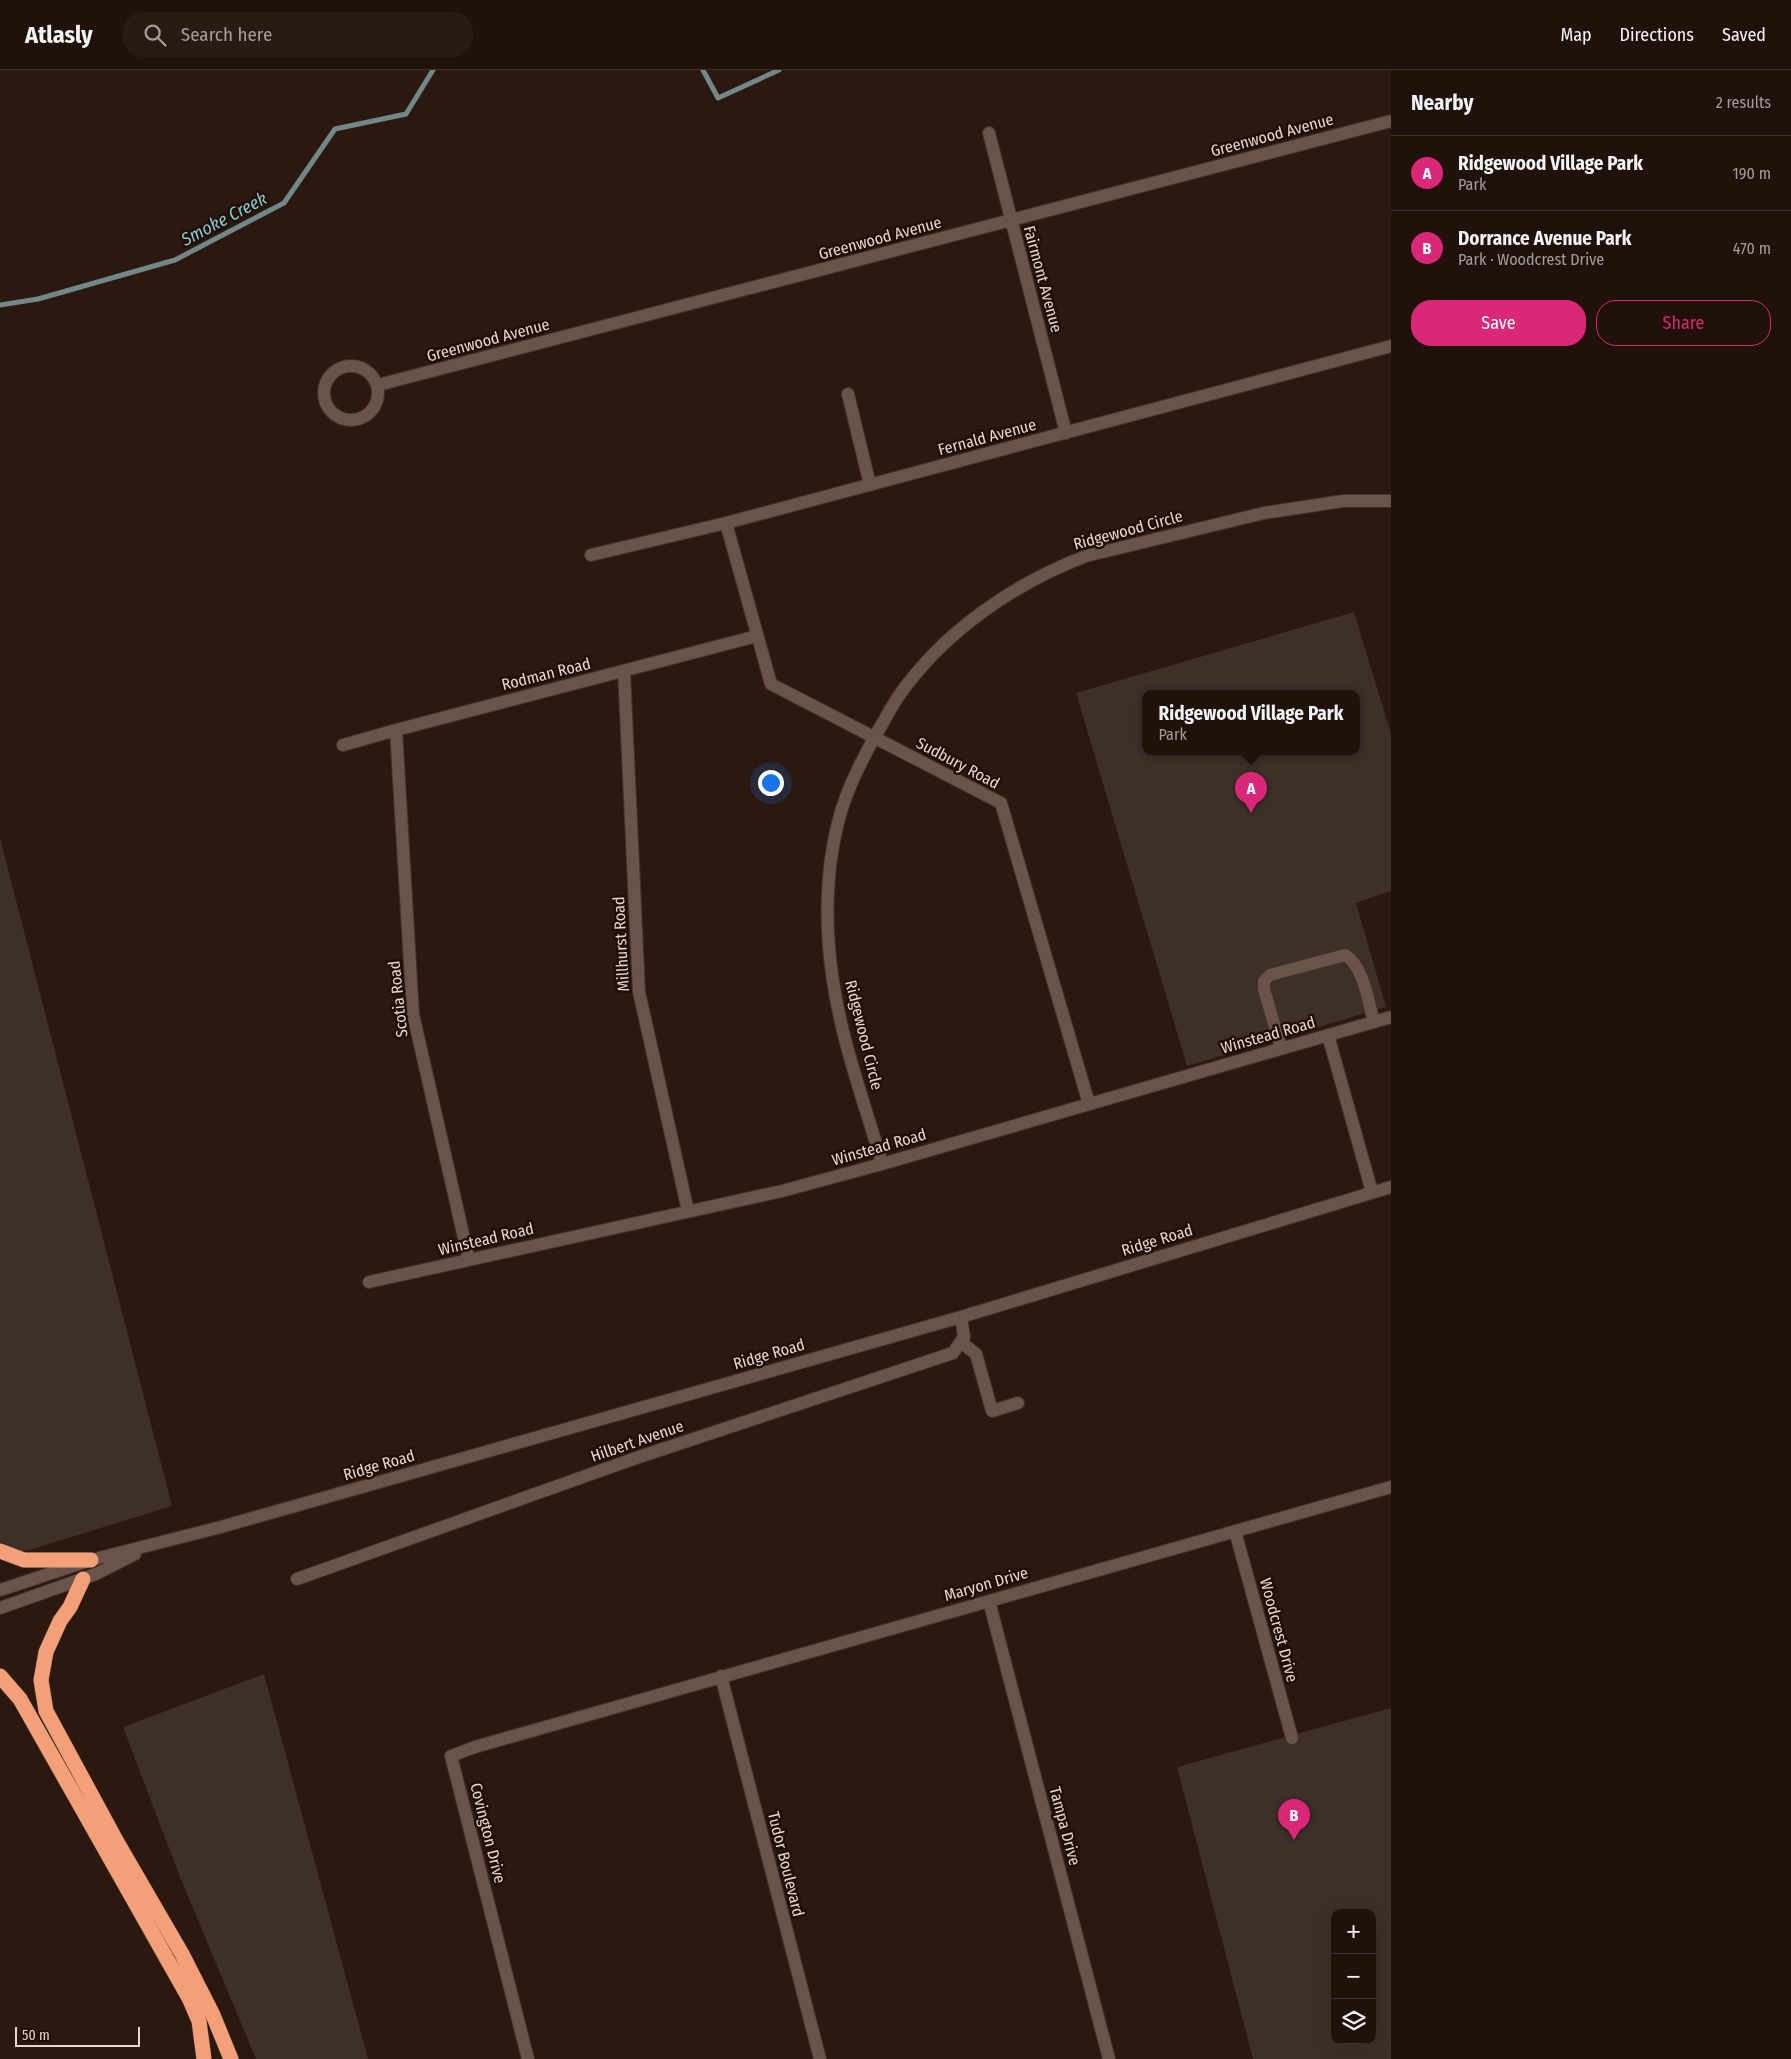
<!DOCTYPE html>
<meta charset="utf-8">
<style>
body{margin:0;font-family:"Fira Sans Condensed",sans-serif;background:#281b14;color:#f1f3f6}
.controls{position:absolute;right:15px;bottom:15px;display:grid;overflow:hidden;border-radius:10px;box-shadow:0 5px 20px #0002}
.controls button{width:45px;height:45px;display:grid;place-items:center;padding:0;border:0;border-bottom:1px solid #3d322c;background:#20120b;color:#f1f3f6;font:25px sans-serif}
.scale{position:absolute;left:15px;bottom:12px;width:125px;box-sizing:border-box;padding-left:5px;border:2px solid #e5d7d1;border-top:0;font-size:14px;line-height:18px;white-space:nowrap;color:#e5d7d1;-webkit-text-stroke:4px #210f07;paint-order:stroke}
.you{position:absolute;left:770px;top:712px;width:18px;height:18px;margin:-12px;border:4px solid #fff;border-radius:50%;background:#1a73e8;box-shadow:0 0 0 8px #1a73e833}
.badge{display:grid;place-items:center;width:32px;height:32px;border-radius:50%;background:#db2777;color:#fff;font-size:16px;font-weight:700}
.pin{position:absolute;translate:-50% -41px;filter:drop-shadow(0 1px 2px #0008)}
.pin::after{content:'';position:absolute;top:26px;width:18px;height:15px;background:inherit;clip-path:polygon(0 0,100% 0,50% 100%)}
.popup{position:absolute;left:1142px;top:620px;width:218px;height:65px;box-sizing:border-box;display:grid;place-content:center;border-radius:10px;background:#20120b;filter:drop-shadow(0 1px 4px #0005);font-size:16px;white-space:nowrap;color:#a29e9d}
.popup b{font-size:19px;color:#f1f3f6}
.popup::after{content:'';position:absolute;left:50%;top:100%;margin-left:-10px;border:10px solid transparent;border-top-color:#20120b}
.list{margin:0;padding:0;list-style:none}
h2{display:flex;justify-content:space-between;align-items:center;height:65px;margin:0;padding:0 20px;font-size:21px}
h2 small{font-size:16px;font-weight:400;color:#a29e9d}
.list li{display:grid;grid-template-columns:32px 1fr auto;gap:15px;align-items:center;box-sizing:border-box;height:75px;padding:0 20px;border-top:1px solid #3d322c}
.list b{display:block;font-size:19px;white-space:nowrap}
.list p{margin:0;font-size:16px;white-space:nowrap;color:#a29e9d}
.list em{font-size:16px;font-style:normal;color:#a29e9d}
.actions{display:flex;gap:10px;padding:15px 20px}
.actions a{flex:1;padding:11px 0;border:1px solid #db2777;border-radius:20px;text-align:center;font-size:18px;color:#db2777}
.actions .main{background:#db2777;color:#fff}
.icon{flex:none;width:28px;height:28px;fill:none;stroke:currentColor;stroke-width:2;stroke-linecap:round;stroke-linejoin:round}
.map{position:relative;flex:none;width:1391px;height:1989px;overflow:hidden}
header{display:flex;align-items:center;gap:30px;box-sizing:border-box;height:70px;padding:0 25px;background:#20120b;border-bottom:1px solid #3d322c}
header strong{font-size:24px}
nav{display:flex;gap:28px;margin-inline-start:auto;font-size:18px}
.search{width:350px;height:45px;background:#281b14;display:flex;align-items:center;gap:12px;box-sizing:border-box;padding:0 18px;border-radius:20px;color:#a29e9d;font-size:19px}
main{display:flex}
aside{flex:1;background:#20120b}
.map>svg:first-child{display:block}
</style>
<header>
<strong>Atlasly</strong>
<div class="search"><svg class="icon" aria-label="search" viewBox="0 0 24 24"><circle cx="10" cy="10" r="6"/><path d="M15 15l6 6"/></svg>Search here</div>
<nav><a>Map</a><a>Directions</a><a>Saved</a></nav>
</header>
<main>
<div class="map">
<svg width="1391" height="1989" viewBox="0 0 1391 1989">
<rect width="100%" height="100%" fill="#2b180f"/>
<path fill="#3e2f28" fill-rule="evenodd" d="M1354 542 1391 664V821L1356 833 1386 937 1187 996 1076 623ZM1146 624H1356V682H1146Z
M0 768 172 1436 0 1489Z
M264 1604 368 1989H256L180 1807 123 1657Z
M1391 1638V1989H1253L1177 1697ZM1335 1843H1372V1970H1335Z"/>
<g fill="none" stroke-linecap="round" stroke-linejoin="round">
<path stroke="#728789" stroke-width="5" d="M703 0 718 28 779 0
M0 235 38 229 175 190 284 133 335 59 406 44 433 0"/>
<g stroke="#41322e" stroke-width="14">
<path id="minor" d="M989 63 1066 363
M324 323a27 27 0 1 1 54 0a27 27 0 1 1-54 0Z
M378 315 1391 51
M848 324 870 415
M726 453 771 614 1001 733 1089 1034
M591 485 726 453 1391 276
M624 601 639 922 688 1141
M396 660 413 944 469 1190
M343 675 396 660 757 566
M1328 965 1372 1122
M1281 978 1264 919V911L1270 905 1345 885C1364 896 1368 932 1374 952
M882 1094C865 1034 842 973 833 911 825 860 825 803 838 753 845 722 861 691 877 663 884 651 890 639 898 627 943 562 1013 514 1086 486L1264 443 1343 431H1391
M369 1212 782 1121 882 1094 1391 947
M961 1272 976 1284 992 1341 1018 1333
M1235 1461 1292 1668
M297 1509 636 1388 953 1283 964 1267 961 1247
M0 1520 91 1490 221 1457 961 1247 1391 1117
M989 1531 1109 1989
M0 1538 96 1504 135 1484
M721 1606 820 1989
M528 1989 451 1686 475 1677 1391 1417"/>
</g>
<g stroke="#41322e" stroke-width="16">
<path id="highway" d="M0 1481 24 1490H91
M83 1509 70 1537 60 1551 46 1582 41 1610 46 1641 117 1772 182 1884 213 1945 231 1989
M0 1606 20 1629 189 1928 199 1951 204 1989"/>
</g>
<use href="#minor" stroke="#6a5349" stroke-width="12"/>
<use href="#highway" stroke="#f39f77" stroke-width="15"/>
</g>
<g text-anchor="middle" dominant-baseline="central" stroke-width="5" stroke-linejoin="round" paint-order="stroke">
<g font-size="16" fill="#e5d7d1" stroke="#210f07">
<text transform="translate(1272 65) rotate(-15)">Greenwood Avenue</text>
<text transform="translate(880 168) rotate(-15)">Greenwood Avenue</text>
<text transform="translate(1043 209) rotate(75)">Fairmont Avenue</text>
<text transform="translate(488 270) rotate(-15)">Greenwood Avenue</text>
<text transform="translate(987 367) rotate(-15)">Fernald Avenue</text>
<text transform="translate(1128 460) rotate(-15)">Ridgewood Circle</text>
<text transform="translate(546 604) rotate(-14)">Rodman Road</text>
<text transform="translate(958 693) rotate(28)">Sudbury Road</text>
<text transform="translate(621 874) rotate(-93)">Millhurst Road</text>
<text transform="translate(398 929) rotate(-96)">Scotia Road</text>
<text transform="translate(864 965) rotate(76)">Ridgewood Circle</text>
<text transform="translate(1268 965) rotate(-16)">Winstead Road</text>
<text transform="translate(879 1077) rotate(-16)">Winstead Road</text>
<text transform="translate(486 1169) rotate(-13)">Winstead Road</text>
<text transform="translate(1157 1170) rotate(-17)">Ridge Road</text>
<text transform="translate(769 1284) rotate(-16)">Ridge Road</text>
<text transform="translate(637 1371) rotate(-19)">Hilbert Avenue</text>
<text transform="translate(379 1395) rotate(-16)">Ridge Road</text>
<text transform="translate(986 1514) rotate(-16)">Maryon Drive</text>
<text transform="translate(1279 1560) rotate(75)">Woodcrest Drive</text>
<text transform="translate(1065 1756) rotate(75)">Tampa Drive</text>
<text transform="translate(488 1763) rotate(76)">Covington Drive</text>
<text transform="translate(786 1794) rotate(76)">Tudor Boulevard</text>
</g>
<g font-size="18" font-style="italic" fill="#86cbd6" stroke="#210f07">
<text transform="translate(224 149) rotate(-28)">Smoke Creek</text>
</g>
</g>
</svg>
<div class="controls">
<button>+</button>
<button>−</button>
<button><svg class="icon" aria-label="layers" viewBox="0 0 24 24"><path d="M12 4l9 5-9 5-9-5zM3 14l9 5 9-5"/></svg></button>
</div>
<div class="scale">50 m</div>
<div class="you"></div>
<div class="pin badge" style="left:1251px;top:743px">A</div>
<div class="popup"><b>Ridgewood Village Park</b>Park</div>
<div class="pin badge" style="left:1294px;top:1770px">B</div>
</div>
<aside>
<h2>Nearby<small>2 results</small></h2>
<ul class="list">
<li><span class="badge">A</span><div><b>Ridgewood Village Park</b><p>Park</p></div><em>190 m</em></li>
<li><span class="badge">B</span><div><b>Dorrance Avenue Park</b><p>Park · Woodcrest Drive</p></div><em>470 m</em></li>
</ul>
<div class="actions"><a class="main">Save</a><a>Share</a></div>
</aside>
</main>
